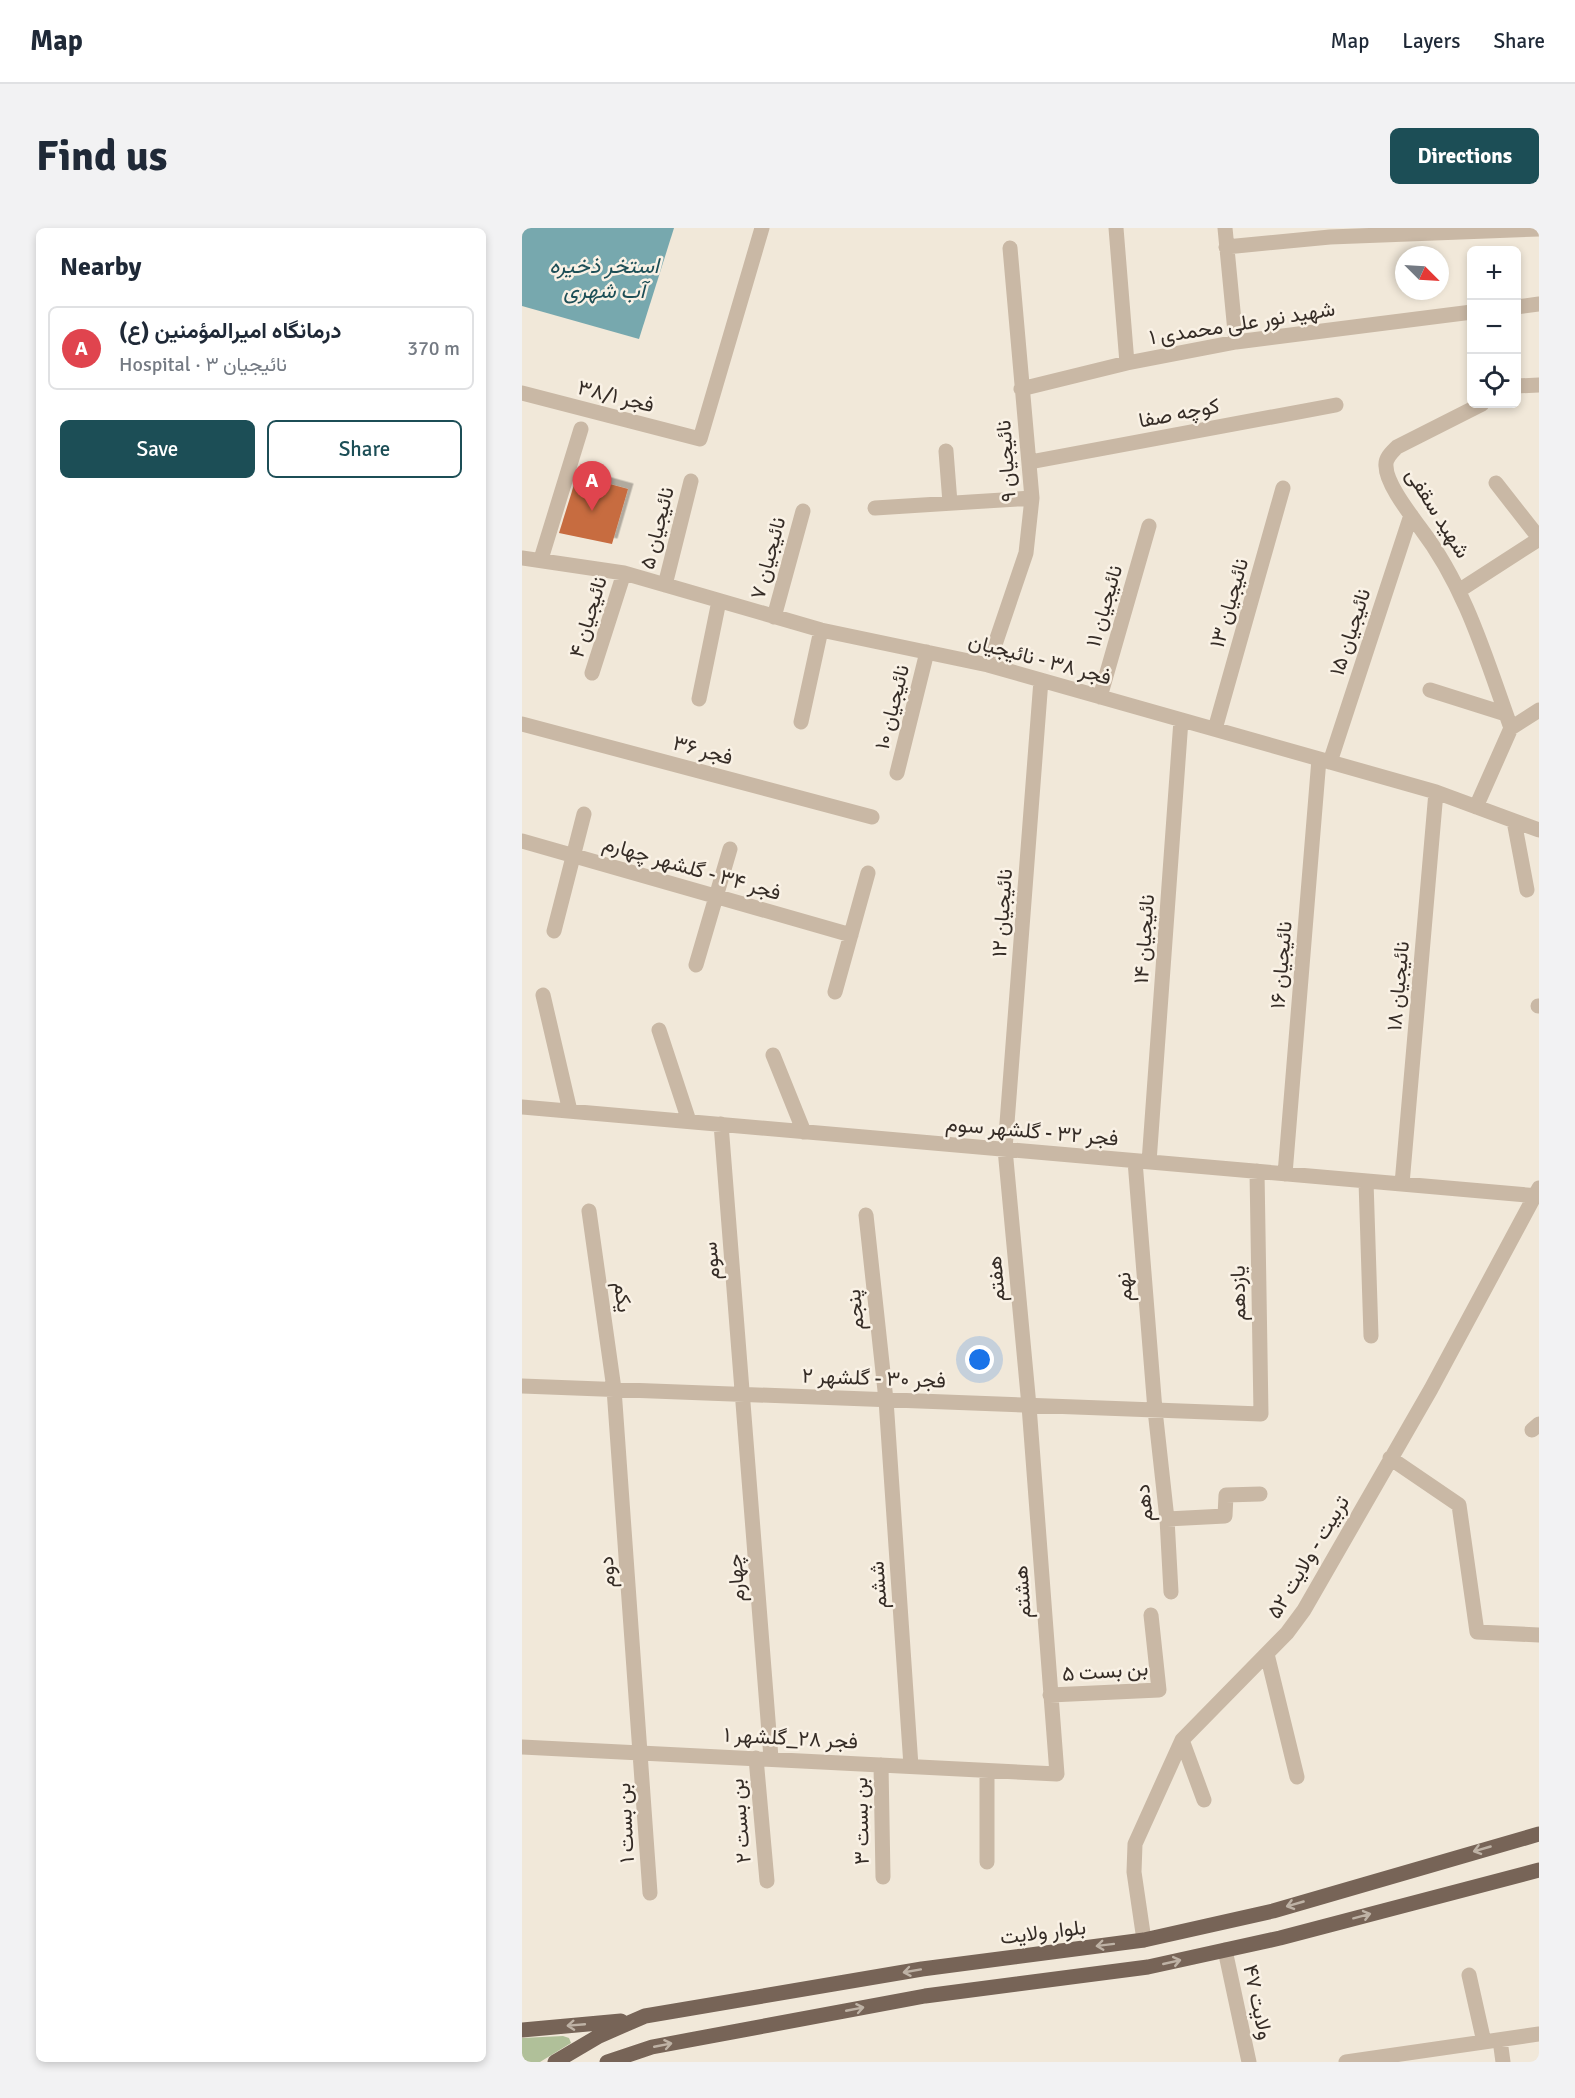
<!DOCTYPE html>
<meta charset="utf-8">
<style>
body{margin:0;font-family:Signika,Vazirmatn,sans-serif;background:#f2f2f3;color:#1f2937}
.controls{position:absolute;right:18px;top:18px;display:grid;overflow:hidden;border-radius:9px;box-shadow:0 3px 9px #0003}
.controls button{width:54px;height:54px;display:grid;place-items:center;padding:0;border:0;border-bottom:2px solid #e0e1e3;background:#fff;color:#1f2937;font:30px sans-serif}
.compass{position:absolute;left:873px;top:18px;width:54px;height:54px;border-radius:50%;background:#fff;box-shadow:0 3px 9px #0003;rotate:114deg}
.you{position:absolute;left:458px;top:1132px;width:21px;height:21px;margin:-15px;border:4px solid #fff;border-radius:50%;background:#1a73e8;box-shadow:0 0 0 9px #1a73e833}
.badge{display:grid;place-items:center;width:39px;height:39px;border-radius:50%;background:#1c4e56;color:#fff;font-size:20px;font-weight:700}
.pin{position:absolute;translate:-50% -50px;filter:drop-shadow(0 2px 3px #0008)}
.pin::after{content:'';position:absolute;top:32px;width:21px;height:18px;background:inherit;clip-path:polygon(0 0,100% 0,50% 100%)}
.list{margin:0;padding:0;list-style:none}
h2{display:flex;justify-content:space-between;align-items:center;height:78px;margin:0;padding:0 24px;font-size:26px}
h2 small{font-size:20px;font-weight:400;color:#747a83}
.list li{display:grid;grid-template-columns:39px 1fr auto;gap:18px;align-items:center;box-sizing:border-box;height:84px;margin:0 12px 12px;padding:0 12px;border:2px solid #e0e1e3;border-radius:9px}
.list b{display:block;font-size:22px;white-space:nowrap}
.list p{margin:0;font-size:20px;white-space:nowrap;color:#747a83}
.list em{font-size:20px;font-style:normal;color:#747a83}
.actions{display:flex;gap:12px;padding:18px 24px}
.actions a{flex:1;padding:14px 0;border:2px solid #1c4e56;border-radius:9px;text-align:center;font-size:21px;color:#1c4e56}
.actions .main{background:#1c4e56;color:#fff}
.icon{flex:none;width:33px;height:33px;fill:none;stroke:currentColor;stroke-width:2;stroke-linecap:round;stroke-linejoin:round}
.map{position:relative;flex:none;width:1017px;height:1834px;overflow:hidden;border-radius:9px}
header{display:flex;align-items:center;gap:36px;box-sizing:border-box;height:84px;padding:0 30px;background:#fff;border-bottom:2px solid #e0e1e3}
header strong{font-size:28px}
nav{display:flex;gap:33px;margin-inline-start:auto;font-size:21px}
.intro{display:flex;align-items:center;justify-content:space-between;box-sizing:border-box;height:144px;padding:0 36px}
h1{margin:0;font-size:42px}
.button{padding:15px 27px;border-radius:9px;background:#1c4e56;color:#fff;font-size:21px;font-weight:700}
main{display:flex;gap:36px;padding:0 36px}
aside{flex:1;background:#fff;border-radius:9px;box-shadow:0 3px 9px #0003}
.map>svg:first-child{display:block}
</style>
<header>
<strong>Map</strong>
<nav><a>Map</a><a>Layers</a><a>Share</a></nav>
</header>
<div class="intro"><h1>Find us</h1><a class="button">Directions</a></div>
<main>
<aside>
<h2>Nearby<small></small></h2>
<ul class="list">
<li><span class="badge" style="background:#e0444e">A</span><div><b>درمانگاه امیرالمؤمنین (ع)</b><p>Hospital · نائیجیان ۳</p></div><em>370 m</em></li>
</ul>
<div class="actions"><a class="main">Save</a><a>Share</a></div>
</aside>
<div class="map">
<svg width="1017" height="1834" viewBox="0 0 1017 1834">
<defs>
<filter id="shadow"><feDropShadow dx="5.5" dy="-5.5" stdDeviation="0" flood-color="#0004"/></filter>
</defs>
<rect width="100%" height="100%" fill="#f1e8d9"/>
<path fill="#b0c099" d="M41 1808 47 1810 49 1815 18 1834H0V1810Z"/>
<path fill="#77a8ae" d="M0 0H152L117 111 0 78Z"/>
<path fill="#c76c41" filter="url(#shadow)" d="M55 247 106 261 90 316 37 305Z"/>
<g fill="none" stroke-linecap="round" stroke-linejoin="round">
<path stroke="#c9b8a5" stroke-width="15" d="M594 0 605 135
M703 0 714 114
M704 19 808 9 1017 1
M994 79 1017 76
M994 158 1017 157
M499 161 605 135 714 114 950 84
M0 165 178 211 240 0
M960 176 875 219C870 224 863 230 864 238 864 256 889 287 899 301 944 360 964 431 989 500
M424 223 428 275
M508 234 814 177
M974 255 1017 310
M353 280 510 270
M0 330 102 345 299 402 466 437 914 564 1017 602
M19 331 59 201
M143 357 169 253
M938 362 1017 311
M252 389 281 283
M466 437 504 325 510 270 488 20
M70 445 102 345
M908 462 984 486
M578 469 627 298
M177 471 197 373
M279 494 299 402
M0 496 350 589
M693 501 761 260
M808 534 889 287
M375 545 405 424
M954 579 989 500 1017 482
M992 593 1005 662
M0 613 329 707
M32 703 62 586
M174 737 208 621
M313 764 346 645
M21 767 48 883
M1016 778H1017
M137 802 167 893
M251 827 282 904
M0 879 1017 968
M199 896 249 1530
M613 933 633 1182 645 1291 649 1364
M627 934 659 492
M763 946 797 531
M844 953 849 1108
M880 956 914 564
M67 983 92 1161 128 1665
M344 987 364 1172 389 1538
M0 1158 739 1186 735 943
M1010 1202 1017 1196
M868 1230 937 1277 955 1404 1017 1407
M645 1291 703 1288 704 1267 738 1266
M745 1426 775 1549
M528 1467 637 1462 629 1387
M660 1512 682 1572
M0 1519 535 1546 507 1178 483 921 519 452
M234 1530 245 1653
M359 1537 361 1649
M465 1634V1543
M622 1712 612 1644 613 1616 660 1512 765 1405 782 1382 909 1161 1017 960
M703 1722 727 1834
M947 1747 962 1814
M978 1812 981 1834
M824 1834 1017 1806"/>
<path stroke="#776457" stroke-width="15" d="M0 1802 99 1793
M33 1834 77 1808 123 1788 400 1741 622 1712 751 1683 1017 1606
M85 1834 130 1819 403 1768 626 1739 758 1710 1017 1642"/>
</g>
<defs><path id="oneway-shaft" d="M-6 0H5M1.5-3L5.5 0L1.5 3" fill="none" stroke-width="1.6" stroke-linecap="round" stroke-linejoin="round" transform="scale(1.5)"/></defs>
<g stroke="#beb2a5">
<use href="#oneway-shaft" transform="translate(960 1621) rotate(164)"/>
<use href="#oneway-shaft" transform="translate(773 1676) rotate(164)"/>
<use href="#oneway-shaft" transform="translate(840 1688) rotate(-15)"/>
<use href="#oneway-shaft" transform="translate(583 1717) rotate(173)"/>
<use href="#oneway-shaft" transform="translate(650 1734) rotate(-13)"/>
<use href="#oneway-shaft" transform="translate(390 1743) rotate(170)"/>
<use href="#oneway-shaft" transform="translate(333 1781) rotate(-11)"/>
<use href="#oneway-shaft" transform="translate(54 1797) rotate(175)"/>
<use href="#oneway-shaft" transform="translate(141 1817) rotate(-11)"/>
</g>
<g text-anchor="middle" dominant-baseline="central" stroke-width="5" stroke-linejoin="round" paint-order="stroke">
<g font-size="21" fill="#352c26" stroke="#f9f1e5">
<text transform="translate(720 95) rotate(-9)">شهید نور علی محمدی ۱</text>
<text transform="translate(94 168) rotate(14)">فجر ۳۸/۱</text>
<text transform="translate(657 185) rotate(-11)">کوچه صفا</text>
<text transform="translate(484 233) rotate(-94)">نائیجیان ۹</text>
<text transform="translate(916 285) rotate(58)">شهید سقفی</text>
<text transform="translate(135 300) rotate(-76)">نائیجیان ۵</text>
<text transform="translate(246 330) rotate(-75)">نائیجیان ۷</text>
<text transform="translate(707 375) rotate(-74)">نائیجیان ۱۳</text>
<text transform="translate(582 378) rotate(-74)">نائیجیان ۱۱</text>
<text transform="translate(66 389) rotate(-73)">نائیجیان ۴</text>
<text transform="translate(828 404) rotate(-72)">نائیجیان ۱۵</text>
<text transform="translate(518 431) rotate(15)">فجر ۳۸ - نائیجیان</text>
<text transform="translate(370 479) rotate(-76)">نائیجیان ۱۰</text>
<text transform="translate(181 522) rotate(15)">فجر ۳۶</text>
<text transform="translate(170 640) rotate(16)">فجر ۳۴ - گلشهر چهارم</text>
<text transform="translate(480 685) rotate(-86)">نائیجیان ۱۲</text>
<text transform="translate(622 711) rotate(-86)">نائیجیان ۱۴</text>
<text transform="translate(759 737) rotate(-85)">نائیجیان ۱۶</text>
<text transform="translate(876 758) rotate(-85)">نائیجیان ۱۸</text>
<text transform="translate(510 903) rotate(5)">فجر ۳۲ - گلشهر سوم</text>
<text transform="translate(189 1033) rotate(-95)">سوم</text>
<text transform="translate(474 1051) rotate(-95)">هفتم</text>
<text transform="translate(602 1059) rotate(-94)">نهم</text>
<text transform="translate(716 1065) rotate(-91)">یازدهم</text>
<text transform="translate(101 1069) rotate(82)">یکم</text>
<text transform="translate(333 1082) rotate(-96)">پنجم</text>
<text transform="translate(352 1150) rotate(2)">فجر ۳۰ - گلشهر ۲</text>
<text transform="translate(622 1275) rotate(-96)">دهم</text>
<text transform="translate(786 1329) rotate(-59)">تربیت - ولایت ۵۲</text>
<text transform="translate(85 1344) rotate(-94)">دوم</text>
<text transform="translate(214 1350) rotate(-94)">چهارم</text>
<text transform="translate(356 1357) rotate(-94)">ششم</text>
<text transform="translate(500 1364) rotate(-94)">هشتم</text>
<text transform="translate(583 1443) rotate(-4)">بن بست ۵</text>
<text transform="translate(269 1510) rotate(3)">فجر ۲۸_گلشهر ۱</text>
<text transform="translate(218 1593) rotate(-95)">بن بست ۲</text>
<text transform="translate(339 1593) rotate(-91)">بن بست ۳</text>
<text transform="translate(103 1595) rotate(-93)">بن بست ۱</text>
<text transform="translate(521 1704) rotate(-7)">بلوار ولایت</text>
<text transform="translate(736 1774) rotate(78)">ولایت ۴۷</text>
</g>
<g font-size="22" font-style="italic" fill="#1c4e56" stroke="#f9f1e5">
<text x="82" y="37">استخر ذخیره<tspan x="82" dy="25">آب شهری</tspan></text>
</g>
</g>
</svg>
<div class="controls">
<button>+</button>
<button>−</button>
<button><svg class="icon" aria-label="locate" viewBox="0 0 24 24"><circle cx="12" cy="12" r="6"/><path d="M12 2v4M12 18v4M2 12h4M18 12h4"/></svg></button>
</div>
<svg class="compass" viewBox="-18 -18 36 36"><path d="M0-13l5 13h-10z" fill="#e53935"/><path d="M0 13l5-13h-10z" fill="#747a83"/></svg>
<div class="you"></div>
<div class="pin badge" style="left:70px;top:283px;background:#e0444e">A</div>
</div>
</main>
